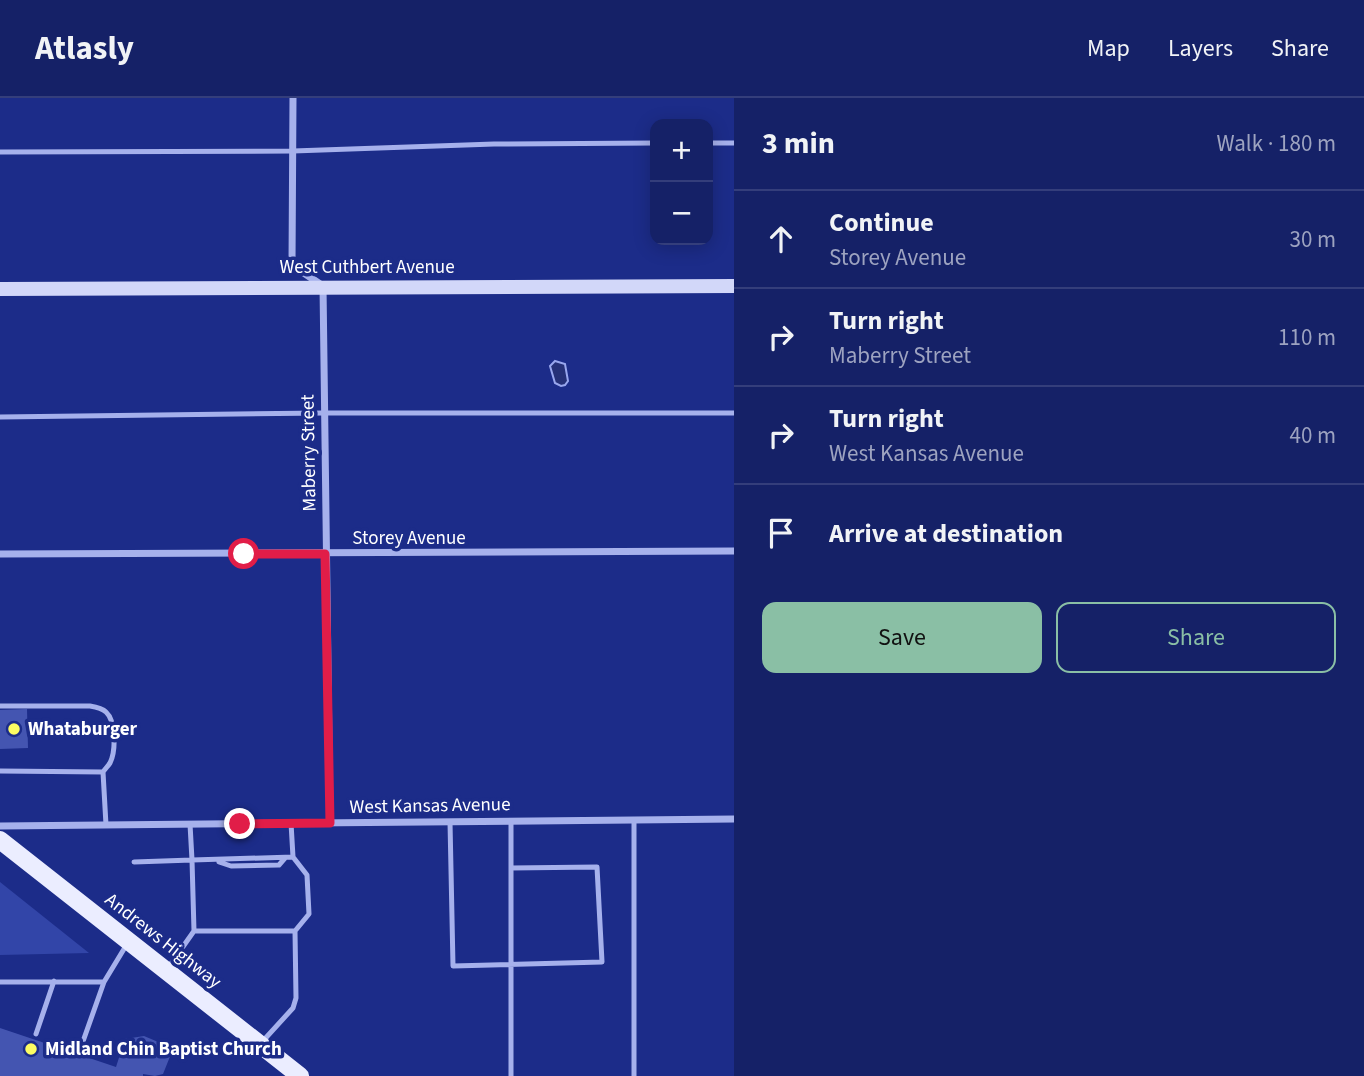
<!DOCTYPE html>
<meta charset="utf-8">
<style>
body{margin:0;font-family:"Source Sans 3",sans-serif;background:#222e70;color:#f1f3f6}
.controls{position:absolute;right:21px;top:21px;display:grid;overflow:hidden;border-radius:14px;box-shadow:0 4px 18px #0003}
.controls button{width:63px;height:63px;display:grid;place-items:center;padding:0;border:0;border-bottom:2px solid #343e7b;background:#152167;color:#f1f3f6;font:35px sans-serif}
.stop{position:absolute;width:21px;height:21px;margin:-16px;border:5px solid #e11d48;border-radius:50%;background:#fff}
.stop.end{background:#e11d48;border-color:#fff;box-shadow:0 2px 7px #0008}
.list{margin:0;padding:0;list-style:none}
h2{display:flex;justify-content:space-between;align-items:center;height:91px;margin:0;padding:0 28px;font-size:30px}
h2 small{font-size:23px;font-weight:400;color:#9da3c0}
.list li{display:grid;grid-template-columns:46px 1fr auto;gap:21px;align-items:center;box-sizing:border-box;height:98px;padding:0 28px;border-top:2px solid #343e7b}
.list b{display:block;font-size:26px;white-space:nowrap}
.list p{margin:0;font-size:23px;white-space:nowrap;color:#9da3c0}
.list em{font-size:23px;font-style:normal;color:#9da3c0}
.actions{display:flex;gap:14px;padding:21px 28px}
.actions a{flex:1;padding:16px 0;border:2px solid #8abfa5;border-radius:14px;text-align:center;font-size:24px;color:#8abfa5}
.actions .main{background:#8abfa5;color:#111}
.icon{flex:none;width:38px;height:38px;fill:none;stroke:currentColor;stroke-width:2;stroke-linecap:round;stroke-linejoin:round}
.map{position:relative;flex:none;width:734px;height:978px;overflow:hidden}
header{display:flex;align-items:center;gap:42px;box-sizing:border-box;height:98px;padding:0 35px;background:#152167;border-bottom:2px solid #343e7b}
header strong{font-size:33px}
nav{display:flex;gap:38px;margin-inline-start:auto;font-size:24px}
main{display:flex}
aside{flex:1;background:#152167}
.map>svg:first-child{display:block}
</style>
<header>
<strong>Atlasly</strong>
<nav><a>Map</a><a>Layers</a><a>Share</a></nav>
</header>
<main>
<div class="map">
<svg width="734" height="978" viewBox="0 0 734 978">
<rect width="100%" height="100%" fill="#1c2c89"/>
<path fill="#3245a8" d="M0 784 89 855 0 857Z"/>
<path fill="#263178" stroke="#99a7ee" stroke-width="2" d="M555 263 565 266 568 283 565 287 561 288 555 285 550 268Z"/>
<path fill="#4455b1" d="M27 611 28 650 0 651V612Z
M0 930 116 969 125 941 144 938 163 946 171 956 163 976 155 978 143 976V978H0Z"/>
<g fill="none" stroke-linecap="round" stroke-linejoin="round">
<path stroke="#a6b1ec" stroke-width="5" d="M708 45H734
M0 54 293 53 494 46 655 45
M0 319 324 315H734
M0 608H90C96 609 102 610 106 614 116 623 116 653 110 665 108 668 105 671 103 674
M0 673 103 674 106 727
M450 724 453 868 602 864 597 769 511 770
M190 726 192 762 293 759
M134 764 192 762 194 833 168 870
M219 764 231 768 279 767 285 760
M194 833H295
M0 884H104L127 846
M36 936 54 883
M262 944 293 910 296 900 295 833 309 816 307 777 293 759 291 725
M81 949 104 884
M511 978V723
M634 978V722"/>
<path stroke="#a6b1ec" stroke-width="7" d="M293 0 292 167 323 188 330 725
M0 456 734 453
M0 728 734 721"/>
<path stroke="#d2d7f9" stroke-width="14" d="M0 191 734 188"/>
<path stroke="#ebedff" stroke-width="18" d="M0 742 300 978"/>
</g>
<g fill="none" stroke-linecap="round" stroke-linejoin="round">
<path stroke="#e11d48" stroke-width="9" d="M240 726 330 725 325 456H244"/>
</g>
<g fill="#fcfc63" stroke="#1c2c89" stroke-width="2.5">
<circle cx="14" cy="631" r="7"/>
<circle cx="31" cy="951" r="7"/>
</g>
<g text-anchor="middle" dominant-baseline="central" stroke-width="7" stroke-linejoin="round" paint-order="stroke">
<g font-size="19" fill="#fff" stroke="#1c2c89">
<text x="367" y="169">West Cuthbert Avenue</text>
<text transform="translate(309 355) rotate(-91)">Maberry Street</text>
<text x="409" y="440">Storey Avenue</text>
<text transform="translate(430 708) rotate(-1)">West Kansas Avenue</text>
<text transform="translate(163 843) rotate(38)">Andrews Highway</text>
</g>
<g font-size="19" font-weight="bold" fill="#fff" stroke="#1c2c89" text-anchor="start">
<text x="28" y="631">Whataburger</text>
<text x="45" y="951">Midland Chin Baptist Church</text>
</g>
</g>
</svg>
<div class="controls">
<button>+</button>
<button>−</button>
</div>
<div class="stop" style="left:244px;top:456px"></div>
<div class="stop end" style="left:240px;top:726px"></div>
</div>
<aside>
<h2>3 min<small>Walk · 180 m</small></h2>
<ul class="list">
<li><svg class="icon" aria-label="ahead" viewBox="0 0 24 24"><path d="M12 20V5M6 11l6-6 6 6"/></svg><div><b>Continue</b><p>Storey Avenue</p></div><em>30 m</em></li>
<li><svg class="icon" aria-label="right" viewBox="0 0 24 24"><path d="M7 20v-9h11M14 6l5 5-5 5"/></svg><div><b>Turn right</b><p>Maberry Street</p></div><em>110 m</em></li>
<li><svg class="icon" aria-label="right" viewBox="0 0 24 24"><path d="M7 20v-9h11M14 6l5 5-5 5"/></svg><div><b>Turn right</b><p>West Kansas Avenue</p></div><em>40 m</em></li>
<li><svg class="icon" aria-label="arrive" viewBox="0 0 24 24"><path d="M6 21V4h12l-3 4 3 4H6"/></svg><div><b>Arrive at destination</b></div></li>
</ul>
<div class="actions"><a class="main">Save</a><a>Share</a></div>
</aside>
</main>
